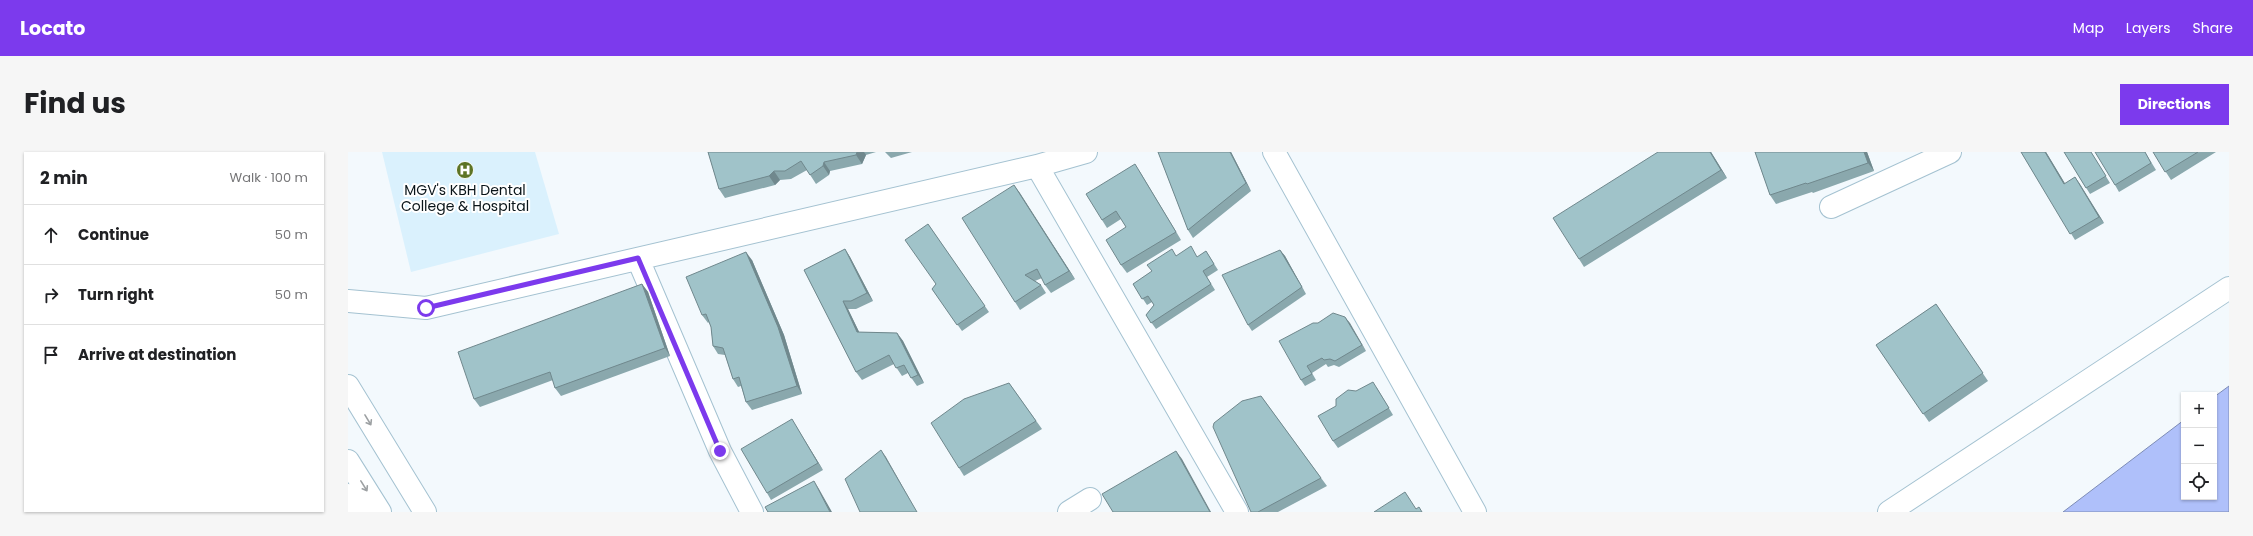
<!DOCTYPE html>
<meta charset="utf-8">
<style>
body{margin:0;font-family:Poppins,sans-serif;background:#f6f6f6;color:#202124}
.controls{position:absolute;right:12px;bottom:12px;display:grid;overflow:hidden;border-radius:0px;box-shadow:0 1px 3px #0004}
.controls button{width:36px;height:36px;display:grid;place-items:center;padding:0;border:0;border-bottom:1px solid #e0e0e0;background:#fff;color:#202124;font:20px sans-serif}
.stop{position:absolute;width:12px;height:12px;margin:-9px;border:3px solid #7c3aed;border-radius:50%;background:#fff}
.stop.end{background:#7c3aed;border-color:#fff;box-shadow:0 1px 4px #0008}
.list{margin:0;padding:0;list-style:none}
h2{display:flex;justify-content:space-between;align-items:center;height:52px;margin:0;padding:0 16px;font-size:17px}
h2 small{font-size:13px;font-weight:400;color:#757577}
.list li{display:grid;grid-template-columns:26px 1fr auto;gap:12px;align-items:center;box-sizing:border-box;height:60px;padding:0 16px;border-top:1px solid #e0e0e0}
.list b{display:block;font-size:15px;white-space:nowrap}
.list em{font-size:13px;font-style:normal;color:#757577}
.icon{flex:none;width:22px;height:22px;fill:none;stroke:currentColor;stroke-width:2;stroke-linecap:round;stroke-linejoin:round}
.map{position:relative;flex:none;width:1881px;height:360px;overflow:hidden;border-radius:0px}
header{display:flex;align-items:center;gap:24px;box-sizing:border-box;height:56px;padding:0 20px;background:#7c3aed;color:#fff}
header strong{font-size:19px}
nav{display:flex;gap:22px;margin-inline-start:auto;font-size:14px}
.intro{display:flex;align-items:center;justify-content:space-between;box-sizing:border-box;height:96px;padding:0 24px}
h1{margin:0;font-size:28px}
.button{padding:10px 18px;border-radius:0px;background:#7c3aed;color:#fff;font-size:14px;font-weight:700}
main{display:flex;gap:24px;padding:0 24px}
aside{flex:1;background:#fff;border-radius:0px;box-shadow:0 1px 3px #0004}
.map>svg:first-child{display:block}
</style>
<header>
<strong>Locato</strong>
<nav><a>Map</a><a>Layers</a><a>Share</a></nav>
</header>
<div class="intro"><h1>Find us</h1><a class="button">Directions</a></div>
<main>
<aside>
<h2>2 min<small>Walk · 100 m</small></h2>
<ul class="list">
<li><svg class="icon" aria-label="ahead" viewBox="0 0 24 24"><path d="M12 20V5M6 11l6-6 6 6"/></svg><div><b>Continue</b></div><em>50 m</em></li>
<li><svg class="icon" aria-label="right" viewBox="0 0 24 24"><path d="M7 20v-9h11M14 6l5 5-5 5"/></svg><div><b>Turn right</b></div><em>50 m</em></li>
<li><svg class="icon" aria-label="arrive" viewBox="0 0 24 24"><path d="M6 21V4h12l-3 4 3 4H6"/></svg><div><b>Arrive at destination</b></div></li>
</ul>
</aside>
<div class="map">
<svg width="1881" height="360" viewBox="0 0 1881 360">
<rect width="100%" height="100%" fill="#f3f9fd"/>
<path fill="#daf1fd" d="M34 0H187L211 82 63 120Z"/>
<path fill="#afc0fa" stroke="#7d8cb6" d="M1881 234V360H1715L1836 268V345H1866V245Z"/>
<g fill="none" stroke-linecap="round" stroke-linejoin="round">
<g stroke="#a4c2d1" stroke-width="24">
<path id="minor" d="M926 0 1127 360
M689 14 889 360
M1483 55 1602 0
M290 107 372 299 404 360
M0 149 78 156 689 14 738 0
M0 234 77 360
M0 309 32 360
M721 360 742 347
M1541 360 1881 136"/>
</g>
<g stroke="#a4c2d1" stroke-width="24">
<path id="highway" d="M0 343 10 360"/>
</g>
<use href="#minor" stroke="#fff" stroke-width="22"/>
<use href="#highway" stroke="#fff" stroke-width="22"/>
</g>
<path fill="#8aa8ad" d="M360 0H528L518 3 514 12 482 19 481 23 468 32 459 18 443 27 432 28 427 33 377 46 371 37Z
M537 0H564L543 6Z
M810 0H883L903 39 845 86 840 78Z
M1310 0H1363L1379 26 1236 115 1231 107Z
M1407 0H1519L1526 19 1465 41 1464 40 1428 52 1422 43Z
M1673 0H1698L1717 32 1727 25 1756 71 1727 88Z
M1716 0H1743L1762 31 1742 42Z
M1797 0 1808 18 1771 40 1767 33Z
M1805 0H1868L1823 28Z
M792 20 833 88 779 121 773 113 778 75 773 67 759 76 754 68Z
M666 33 727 127 703 141 697 133 694 126 687 129 693 133 698 141 672 158 667 150Z
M580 72 641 160 614 179 584 137 588 132Z
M497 97 502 105 525 149 508 157H500L511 180 549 181 555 189 576 231 569 234 560 221 554 224 546 212 514 228 508 220 456 118Z
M932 98 937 104 958 142 904 179 900 173Z
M858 99 870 118 859 125 867 138 808 177 798 163 806 153 804 150 799 153 785 132 828 104 850 105Z
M404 108 436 183 454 242 404 258 398 250 393 234 390 235 385 227 377 203 370 202 365 194 363 175 361 170 360 171 354 163Z
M294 132 300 140 322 204 213 244 207 236 205 228 132 255 126 247Z
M1588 152 1640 229 1581 270 1528 193Z
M997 165 1018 199 991 215 986 213 980 215 978 212 964 221 968 228 957 234 953 228 970 171Z
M661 231 694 277 616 324 611 316Z
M1029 236 1045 263 990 296 985 289 988 254 1008 239Z
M913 244 979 334 930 360H903Z
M448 274 475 318 423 348 419 341Z"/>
<path fill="#70888d" d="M509 0H516L518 3 514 12 508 3Z
M882 0H883L903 39 898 31Z
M1362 0H1363L1379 26 1373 18Z
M1516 0H1519L1526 19 1520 11Z
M1697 0H1698L1721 38 1716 32Z
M476 10 482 19 481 23 475 14Z
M787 12 792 20 833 88 828 80Z
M426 19 432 28 427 33 421 24Z
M1727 25 1732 32 1756 71 1751 65Z
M666 33 672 41 727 127 721 119Z
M497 97 502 105 525 149 519 141Z
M932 98 937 104 958 142 954 135Z
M398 100 404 108 436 183 454 242 449 234Z
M294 132 300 140 322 204 317 196Z
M495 149 500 157 515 188 509 180Z
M997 165 1002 171 1018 199 1014 193Z
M549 181 555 189 576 231 570 223Z
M444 267 448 274 475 318 470 311Z
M533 298 538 305 569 360Z
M828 299 834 307 863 360H862Z
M466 329 471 337 484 360H482Z"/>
<path fill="#a0c3c9" stroke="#70888d" d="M360 0H509L508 3 476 10 475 14 462 23 453 9 437 19H426L421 24 371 37Z
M810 0H882L898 31 840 78Z
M1310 0H1362L1373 18 1231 107 1205 66Z
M1407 0H1516L1520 11 1459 32 1458 31 1422 43Z
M1673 0H1697L1716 32 1727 25 1751 65 1722 82Z
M1716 0H1743L1758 24 1738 36Z
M1747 0H1797L1803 11 1767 33Z
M1805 0H1850L1817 20Z
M787 12 828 80 773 113 758 88 778 75 768 59 754 68 738 42Z
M666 33 721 119 697 133 689 117 677 123 693 133 667 150 614 66Z
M580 72 637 154 609 173 584 137 588 132 557 88Z
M843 94 849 105 858 99 866 112 855 119 863 132 803 171 798 163 806 153 800 144 794 147 785 132 804 119 799 113 824 97 828 104Z
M497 97 519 141 503 149H495L509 180 549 181 570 223 563 226 556 213 548 216 541 203 508 220 456 118Z
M932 98 954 135 900 173 874 123Z
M398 100 430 175 449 234 398 250 391 225 385 227 375 196 365 194 363 175 358 162 354 163 338 125Z
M294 132 317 196 207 236 202 220 126 247 110 200Z
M1588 152 1635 221 1575 262 1528 193Z
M985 161 997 165 1014 193 987 209 982 207 976 208 974 206 959 214 964 222 953 228 931 189 965 171H970Z
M1025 230 1041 256 985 289 970 264 988 254V247L1000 238 1008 239Z
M661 231 688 269 611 316 583 271 616 247Z
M913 244 973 326 910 360H903L865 275 866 271 894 249Z
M444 267 470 311 419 341 393 297Z
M533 298 569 360H512L497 327Z
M828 299 862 360H765L754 342Z
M466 329 482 360H420L417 355Z
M1057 340 1068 357 1071 355 1074 360H1026Z"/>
<defs><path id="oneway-shaft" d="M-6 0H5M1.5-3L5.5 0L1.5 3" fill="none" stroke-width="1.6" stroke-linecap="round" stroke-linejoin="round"/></defs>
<g stroke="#9da1a3">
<use href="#oneway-shaft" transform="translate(20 268) rotate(59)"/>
<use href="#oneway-shaft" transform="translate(16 334) rotate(58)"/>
</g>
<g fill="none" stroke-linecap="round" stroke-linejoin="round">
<path stroke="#7c3aed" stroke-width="5" d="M78 156 290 106 372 299"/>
</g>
<defs>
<g id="hospital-disc" transform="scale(0.9)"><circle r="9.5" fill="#5d7425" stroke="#fff"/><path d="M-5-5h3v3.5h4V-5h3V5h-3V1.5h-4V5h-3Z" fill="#fff"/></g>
</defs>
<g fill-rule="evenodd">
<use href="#hospital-disc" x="117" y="18"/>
</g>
<g text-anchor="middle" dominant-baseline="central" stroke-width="4" stroke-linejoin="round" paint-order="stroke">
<g font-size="14" fill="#091419" stroke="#fff">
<text x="117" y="38">MGV's KBH Dental<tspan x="117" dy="16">College &amp; Hospital</tspan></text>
</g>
</g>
</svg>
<div class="controls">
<button>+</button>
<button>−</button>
<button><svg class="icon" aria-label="locate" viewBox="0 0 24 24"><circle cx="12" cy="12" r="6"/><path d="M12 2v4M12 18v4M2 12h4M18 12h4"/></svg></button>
</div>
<div class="stop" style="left:78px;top:156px"></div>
<div class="stop end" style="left:372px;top:299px"></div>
</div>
</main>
